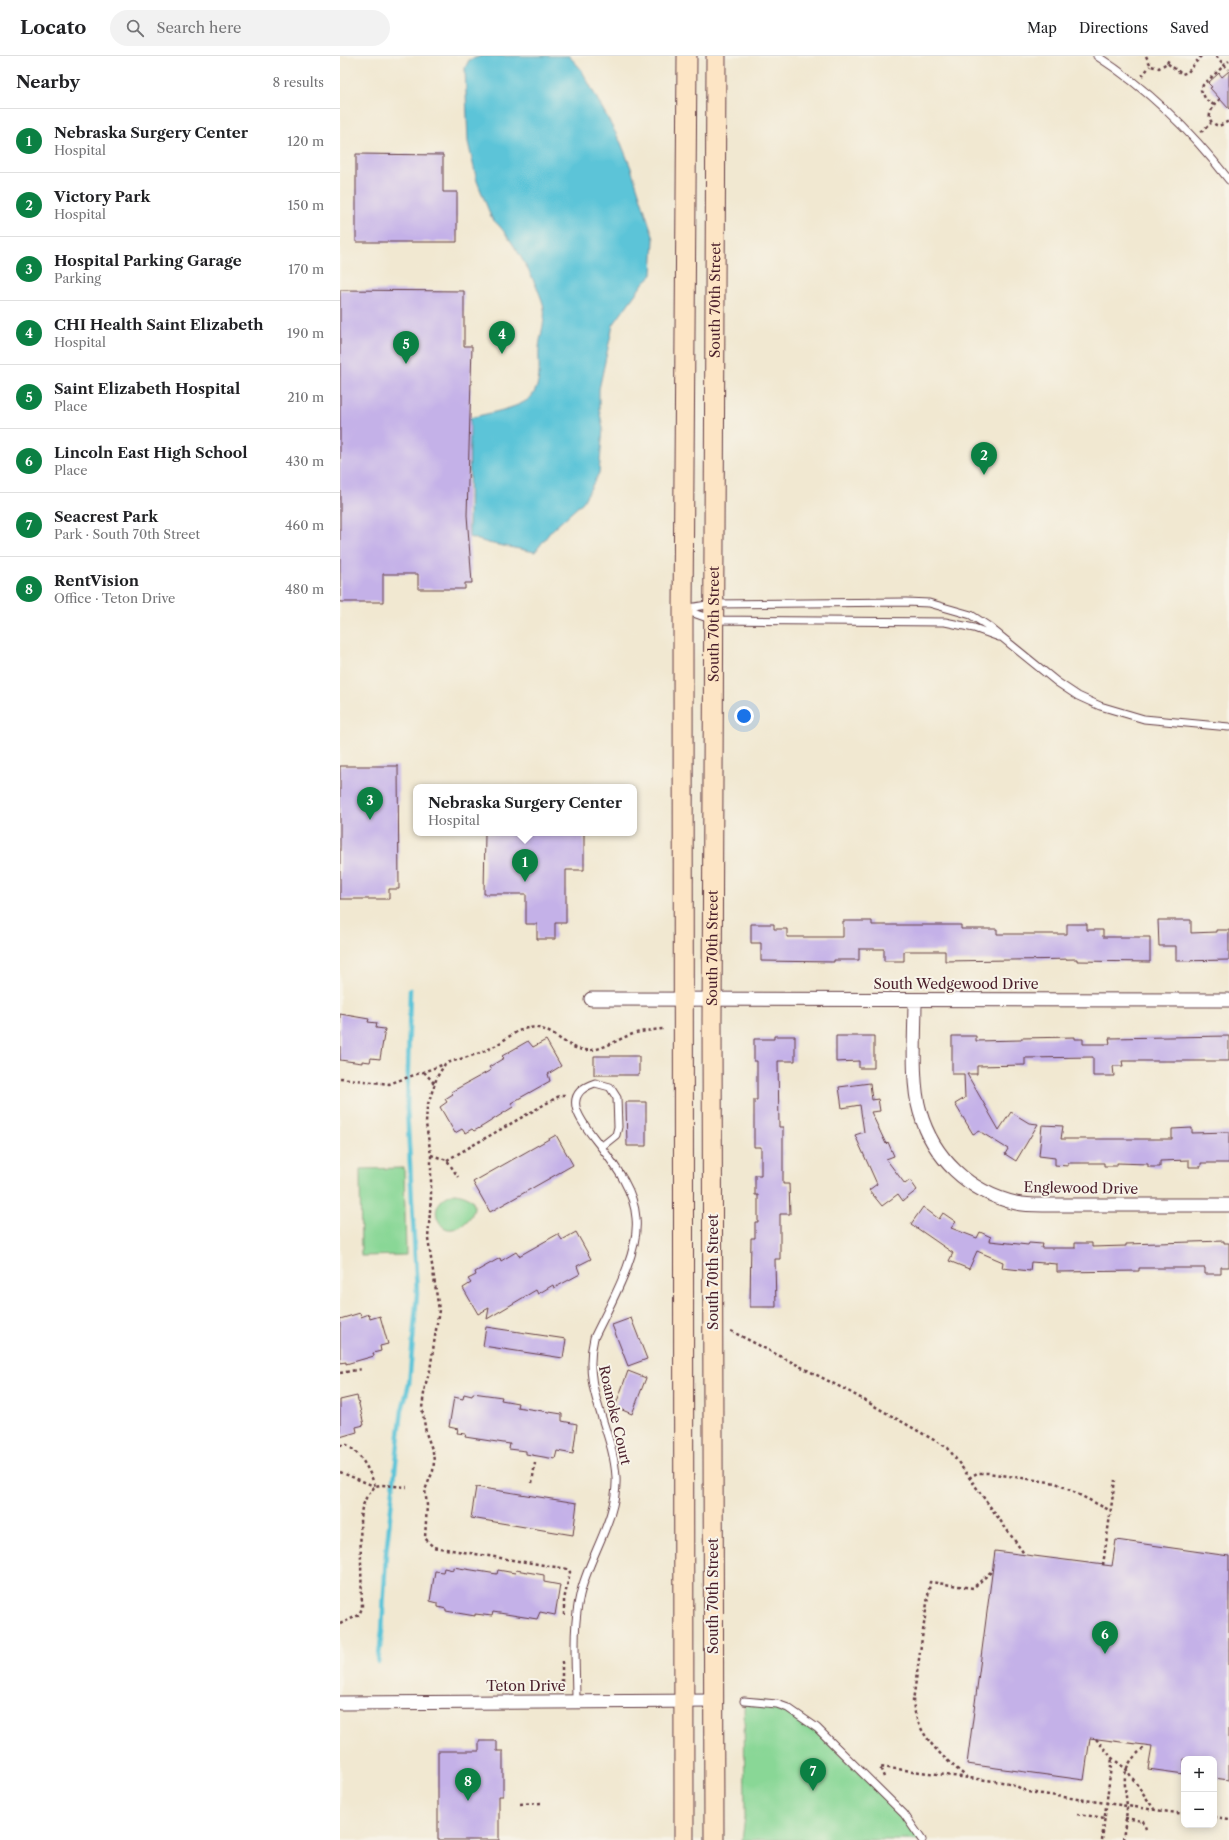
<!DOCTYPE html>
<meta charset="utf-8">
<style>
body{margin:0;font-family:"Libre Caslon Text",serif;background:#f2f2f2;color:#202124}
.controls{position:absolute;right:12px;bottom:12px;display:grid;overflow:hidden;border-radius:8px;box-shadow:0 2px 10px #0003}
.controls button{width:36px;height:36px;display:grid;place-items:center;padding:0;border:0;border-bottom:1px solid #e0e0e0;background:#fff;color:#202124;font:20px sans-serif}
.you{position:absolute;left:404px;top:660px;width:14px;height:14px;margin:-10px;border:3px solid #fff;border-radius:50%;background:#1a73e8;box-shadow:0 0 0 6px #1a73e833}
.badge{display:grid;place-items:center;width:26px;height:26px;border-radius:50%;background:#0b8043;color:#fff;font-size:13px;font-weight:700}
.pin{position:absolute;translate:-50% -33px;filter:drop-shadow(0 1px 2px #0008)}
.pin::after{content:'';position:absolute;top:21px;width:14px;height:12px;background:inherit;clip-path:polygon(0 0,100% 0,50% 100%)}
.popup{position:absolute;left:73px;top:728px;width:224px;height:52px;box-sizing:border-box;display:grid;place-content:center;border-radius:8px;background:#fff;filter:drop-shadow(0 1px 3px #0005);font-size:13px;white-space:nowrap;color:#757577}
.popup b{font-size:15px;color:#202124}
.popup::after{content:'';position:absolute;left:50%;top:100%;margin-left:-8px;border:8px solid transparent;border-top-color:#fff}
.list{margin:0;padding:0;list-style:none}
h2{display:flex;justify-content:space-between;align-items:center;height:52px;margin:0;padding:0 16px;font-size:17px}
h2 small{font-size:13px;font-weight:400;color:#757577}
.list li{display:grid;grid-template-columns:26px 1fr auto;gap:12px;align-items:center;box-sizing:border-box;height:64px;padding:0 16px;border-top:1px solid #e0e0e0}
.list b{display:block;font-size:15px;white-space:nowrap}
.list p{margin:0;font-size:13px;white-space:nowrap;color:#757577}
.list em{font-size:13px;font-style:normal;color:#757577}
.icon{flex:none;width:22px;height:22px;fill:none;stroke:currentColor;stroke-width:2;stroke-linecap:round;stroke-linejoin:round}
.map{position:relative;flex:none;width:889px;height:1784px;overflow:hidden}
header{display:flex;align-items:center;gap:24px;box-sizing:border-box;height:56px;padding:0 20px;background:#fff;border-bottom:1px solid #e0e0e0}
header strong{font-size:19px}
nav{display:flex;gap:22px;margin-inline-start:auto;font-size:14px}
.search{width:280px;height:36px;background:#f2f2f2;display:flex;align-items:center;gap:10px;box-sizing:border-box;padding:0 14px;border-radius:22px;color:#757577;font-size:15px}
main{display:flex}
aside{flex:1;background:#fff}
.map>svg:first-child{display:block}
</style>
<header>
<strong>Locato</strong>
<div class="search"><svg class="icon" aria-label="search" viewBox="0 0 24 24"><circle cx="10" cy="10" r="6"/><path d="M15 15l6 6"/></svg>Search here</div>
<nav><a>Map</a><a>Directions</a><a>Saved</a></nav>
</header>
<main>
<aside>
<h2>Nearby<small>8 results</small></h2>
<ul class="list">
<li><span class="badge">1</span><div><b>Nebraska Surgery Center</b><p>Hospital</p></div><em>120 m</em></li>
<li><span class="badge">2</span><div><b>Victory Park</b><p>Hospital</p></div><em>150 m</em></li>
<li><span class="badge">3</span><div><b>Hospital Parking Garage</b><p>Parking</p></div><em>170 m</em></li>
<li><span class="badge">4</span><div><b>CHI Health Saint Elizabeth</b><p>Hospital</p></div><em>190 m</em></li>
<li><span class="badge">5</span><div><b>Saint Elizabeth Hospital</b><p>Place</p></div><em>210 m</em></li>
<li><span class="badge">6</span><div><b>Lincoln East High School</b><p>Place</p></div><em>430 m</em></li>
<li><span class="badge">7</span><div><b>Seacrest Park</b><p>Park · South 70th Street</p></div><em>460 m</em></li>
<li><span class="badge">8</span><div><b>RentVision</b><p>Office · Teton Drive</p></div><em>480 m</em></li>
</ul>
</aside>
<div class="map">
<svg width="889" height="1784" viewBox="0 0 889 1784">
<rect width="100%" height="100%" fill="#f7f3e8"/>
<filter id="ink" filterUnits="userSpaceOnUse"><feTurbulence type="fractalNoise" baseFrequency=".025" numOctaves="2"/><feDisplacementMap in="SourceGraphic" scale="8" xChannelSelector="R" yChannelSelector="G"/><feConvolveMatrix kernelMatrix="1 2 1 2 8 2 1 2 1" color-interpolation-filters="sRGB"/></filter>
<filter id="wash" filterUnits="userSpaceOnUse"><feTurbulence type="fractalNoise" baseFrequency=".012" numOctaves="4" result="noise"/><feDisplacementMap in="SourceGraphic" scale="16" xChannelSelector="R" yChannelSelector="G"/><feGaussianBlur stdDeviation="0.9" result="paint"/><feColorMatrix in="noise" values="0 0 0 0 0 0 0 0 0 0 0 0 0 0 0 0 0 1.4 0 .05"/><feComposite in="paint" operator="in"/></filter>
<g filter="url(#wash)">
<rect width="100%" height="100%" fill="#f1e8d1"/>
<path fill="#89d796" stroke="#6a7b60" d="M64 1112 66 1199 21 1200 20 1113Z
M114 1137C160 1141 114 1190 100 1167 91 1153 100 1142 114 1137Z
M404 1645H423L461 1660 564 1758 582 1784H402L405 1761Z"/>
<path fill="#5cc4d8" stroke="#537282" d="M142 0H229L241 13 281 87 291 112 314 183 312 219 304 226 273 269 259 333V353L263 372 259 417 243 446 211 475 195 496 148 487 129 481 130 362C147 357 186 352 194 337 202 323 198 306 199 292 200 279 206 264 204 252 201 233 168 174 152 163L137 125 128 86 125 12 129 4Z"/>
<g fill="none" stroke-linecap="round" stroke-linejoin="round">
<path stroke="#5cc4d8" stroke-width="4.5" d="M38 1606 42 1576 46 1498 59 1379 62 1354 69 1328 77 1238 67 1052 70 934"/>
</g>
<g id="blocks">
<path fill="#c4b1e8" d="M889 15V53L870 32 872 31 868 27 879 17 882 21Z
M16 98 103 99V136H117V186H16Z
M0 234 124 235V290H132L127 459 132 527H125V533H78V518H43V546H0Z
M0 710H58L59 833H49V843H0Z
M145 777H244V814H226V867H215V883H197V868H186V838H144Z
M818 864H851V877L876 876V874H889V904L836 905V890H819Z
M503 865H532V869H621V873H657V878H727V868H747V874H763V881H810V906L737 905V903L605 905V895H564V905H544V893H519V904H494V906L421 905V887H411V868H434V873H447V881H503Z
M0 958 29 963 28 966 37 967 36 972 45 973 40 1003 31 1002 30 1006 22 1005V1007L0 1004Z
M434 980H455V1005H438L439 1071H443V1128H449L450 1158H440V1203H435L436 1251H410L411 1182H415V1166H418V1139H415V1119H421V1091H414V1044H417V1005H414V983H434Z
M496 980H534V1012H519V1005L496 1006Z
M612 980H636V985L681 984V982L735 981V983H743V988H770L769 982 889 980V1005H782L783 1010H773L774 1020H753V1001L685 1002V1009L637 1010V1018H627L659 1074 671 1056 689 1067 698 1068 676 1105 665 1098 668 1093 639 1075 633 1078 615 1048 625 1042 624 1018H612Z
M206 984 221 1010 208 1018 210 1025 171 1047 173 1051 143 1070 134 1075 132 1073 125 1077 122 1073 115 1077 100 1051 107 1046 105 1043 113 1038 111 1036 151 1014 149 1011 164 1002 162 1000 188 985 193 991Z
M254 1000H299V1019H254Z
M530 1027 532 1044 538 1043 540 1055 531 1056 546 1088 548 1086 554 1100 546 1103 565 1128 570 1124 577 1134 563 1145 558 1138 542 1150 529 1134 537 1128 515 1079 524 1076 520 1049 502 1052 499 1031Z
M286 1046H306V1090H287Z
M702 1069 723 1070 721 1083H832V1073L852 1072V1077L889 1076V1107H861V1111H849V1104L820 1105V1111H808V1108L777 1107V1110H764V1107H728V1110L715 1109V1102L699 1100Z
M216 1079 233 1109 150 1156 133 1126Z
M583 1151 599 1163 603 1157 616 1166 611 1172 637 1182 640 1176 651 1181 650 1185 688 1189 689 1187 702 1188 701 1192H735V1187H752V1191L786 1190V1188L884 1185V1187H889V1211H881V1218H865V1212H799V1215L717 1216V1208L691 1206 690 1215 662 1212 663 1206 637 1195 629 1213 609 1205 613 1197 571 1168Z
M236 1176 251 1203 237 1210 240 1218 214 1232 213 1229 198 1238 196 1234 147 1263 149 1252 138 1258 123 1232 131 1227 128 1223 136 1219 135 1216 160 1202 161 1205 176 1196 179 1200 218 1178 222 1184Z
M20 1257 21 1261 29 1258 30 1263 40 1260 48 1288 40 1290 41 1295 33 1297 34 1300 6 1308V1306L0 1307V1263Z
M291 1262 307 1303 288 1310 272 1269Z
M146 1271 226 1283 223 1302 143 1290Z
M288 1315 306 1322 292 1358 275 1351Z
M133 1337 162 1341 161 1344 178 1347 177 1351 222 1358V1365L237 1368 233 1398 217 1395 215 1403 186 1398V1395L169 1393 170 1388 125 1381 126 1378 117 1377 118 1373 109 1371 114 1341 123 1343 124 1338 132 1340Z
M17 1340 24 1369 16 1371 17 1376 0 1381V1344Z
M136 1431 237 1447 233 1479 131 1462Z
M776 1484 889 1500V1724L874 1722V1703H844V1718L808 1713 812 1690 750 1682 744 1724 627 1708 655 1495 772 1510Z
M113 1511 157 1518 158 1514 175 1517 176 1514 204 1519V1526L220 1529 215 1559 200 1556 197 1563 153 1556 152 1560 135 1558V1560L106 1555V1553L98 1551V1547L90 1545 95 1515 103 1516 104 1512 113 1514Z
M139 1685H157V1695H163V1740H159V1784H98V1695H139Z"/>
</g>
</g>
<g filter="url(#ink)">
<use href="#blocks" fill-opacity="0" stroke="#633d44" stroke-width="1"/>
<g fill="none" stroke-linecap="round" stroke-linejoin="round">
<g stroke="#633d44" stroke-width="9">
<path id="lane" d="M757 0C808 33 852 76 889 124
M343 553 373 548 566 546 589 547 631 559 648 570 717 626 738 640 760 650 804 663 889 671
M345 554 373 564 605 566 634 572 659 581
M255 1027 270 1031 277 1042 278 1071 276 1079 261 1091C247 1072 215 1040 255 1027Z
M236 1645C236 1611 232 1573 240 1539 249 1500 278 1462 276 1421 273 1372 241 1334 254 1282 269 1250 300 1198 296 1162 294 1135 277 1112 261 1091
M404 1645 437 1648 448 1652 477 1672 564 1758 582 1784"/>
</g>
<g stroke="#633d44" stroke-width="15">
<path id="street" d="M251 943 889 944
M575 944C575 976 571 1026 580 1056 593 1102 629 1136 676 1147 685 1149 694 1149 703 1149H889
M0 1647 373 1645"/>
</g>
<g stroke="#633d44" stroke-width="21">
<g id="secondary">
<path d="M344 1784 343 553 347 0"/>
<path id="s1" d="M374 1784 372 964 376 0"/>
</g>
</g>
<path stroke="#633d44" stroke-width="2.5" stroke-dasharray="3 3" stroke-linecap="butt" d="M806 0 811 10 819 12 827 7 842 18 848 16 861 0
M876 0 889 14
M827 7 830 2
M802 20 810 10
M880 43C872 51 862 65 879 70L889 65
M874 49 866 44 861 34 863 29 889 5
M861 76 871 67
M84 1016 95 1028
M0 1022 49 1028 105 1008
M91 1099 107 1104 118 1121
M107 1104 221 1039H227
M391 1275 508 1335 608 1392 685 1499
M0 1317 22 1313
M0 1389H7C21 1398 30 1415 35 1430
M0 1416 34 1430
M629 1422 637 1417H648L716 1427 771 1455
M192 1427 195 1407
M763 1509 775 1424
M224 1559V1544L230 1516 228 1513 93 1491 85 1482 87 1449 85 1434 93 1415 94 1406 93 1396 86 1377 82 1352 85 1330 90 1314 99 1254 88 1183 91 1141V1099L86 1068 87 1051 97 1021 105 1008C120 1002 136 1000 151 992 163 986 175 974 188 972 210 968 224 992 244 994 260 996 276 984 290 979 301 975 312 974 323 973
M0 1568 19 1559 22 1552 20 1461 22 1452 26 1442 35 1430 41 1429 67 1431
M222 1626V1604
M756 1683 772 1702 786 1713 814 1753
M544 1721 540 1711 670 1727 688 1736 844 1758
M628 1722C602 1701 576 1679 573 1645L590 1526 633 1532 653 1514
M180 1748 203 1747
M737 1758 765 1762
M874 1761 889 1763
M785 1762 803 1765 806 1773
M762 1784 772 1702
M783 1784C784 1773 787 1761 787 1750 784 1719 780 1711 806 1690"/>
<use href="#lane" stroke="#fff" stroke-width="7"/>
<use href="#street" stroke="#fff" stroke-width="13"/>
<use href="#secondary" stroke="#fde5c5" stroke-width="19"/>
</g>
</g>
<g text-anchor="middle" dominant-baseline="central" stroke-width="4" stroke-linejoin="round" paint-order="stroke">
<g font-size="14" fill="#4a1f2b" stroke="#f7f3e8">
<text stroke="none"><textPath href="#s1" startOffset="1540">South 70th Street</textPath></text>
<text stroke="none"><textPath href="#s1" startOffset="1216">South 70th Street</textPath></text>
<text stroke="none"><textPath href="#s1" startOffset="892">South 70th Street</textPath></text>
<text x="616" y="928">South Wedgewood Drive</text>
<text transform="translate(741 1132) rotate(1)">Englewood Drive</text>
<text transform="translate(373 1216) rotate(-90)">South 70th Street</text>
<text transform="translate(275 1359) rotate(77)">Roanoke Court</text>
<text transform="translate(373 1540) rotate(-90)">South 70th Street</text>
<text x="186" y="1630">Teton Drive</text>
</g>
</g>
</svg>
<div class="controls">
<button>+</button>
<button>−</button>
</div>
<div class="you"></div>
<div class="pin badge" style="left:185px;top:826px">1</div>
<div class="popup"><b>Nebraska Surgery Center</b>Hospital</div>
<div class="pin badge" style="left:644px;top:419px">2</div>
<div class="pin badge" style="left:30px;top:764px">3</div>
<div class="pin badge" style="left:162px;top:298px">4</div>
<div class="pin badge" style="left:66px;top:308px">5</div>
<div class="pin badge" style="left:765px;top:1598px">6</div>
<div class="pin badge" style="left:473px;top:1735px">7</div>
<div class="pin badge" style="left:128px;top:1745px">8</div>
</div>
</main>
